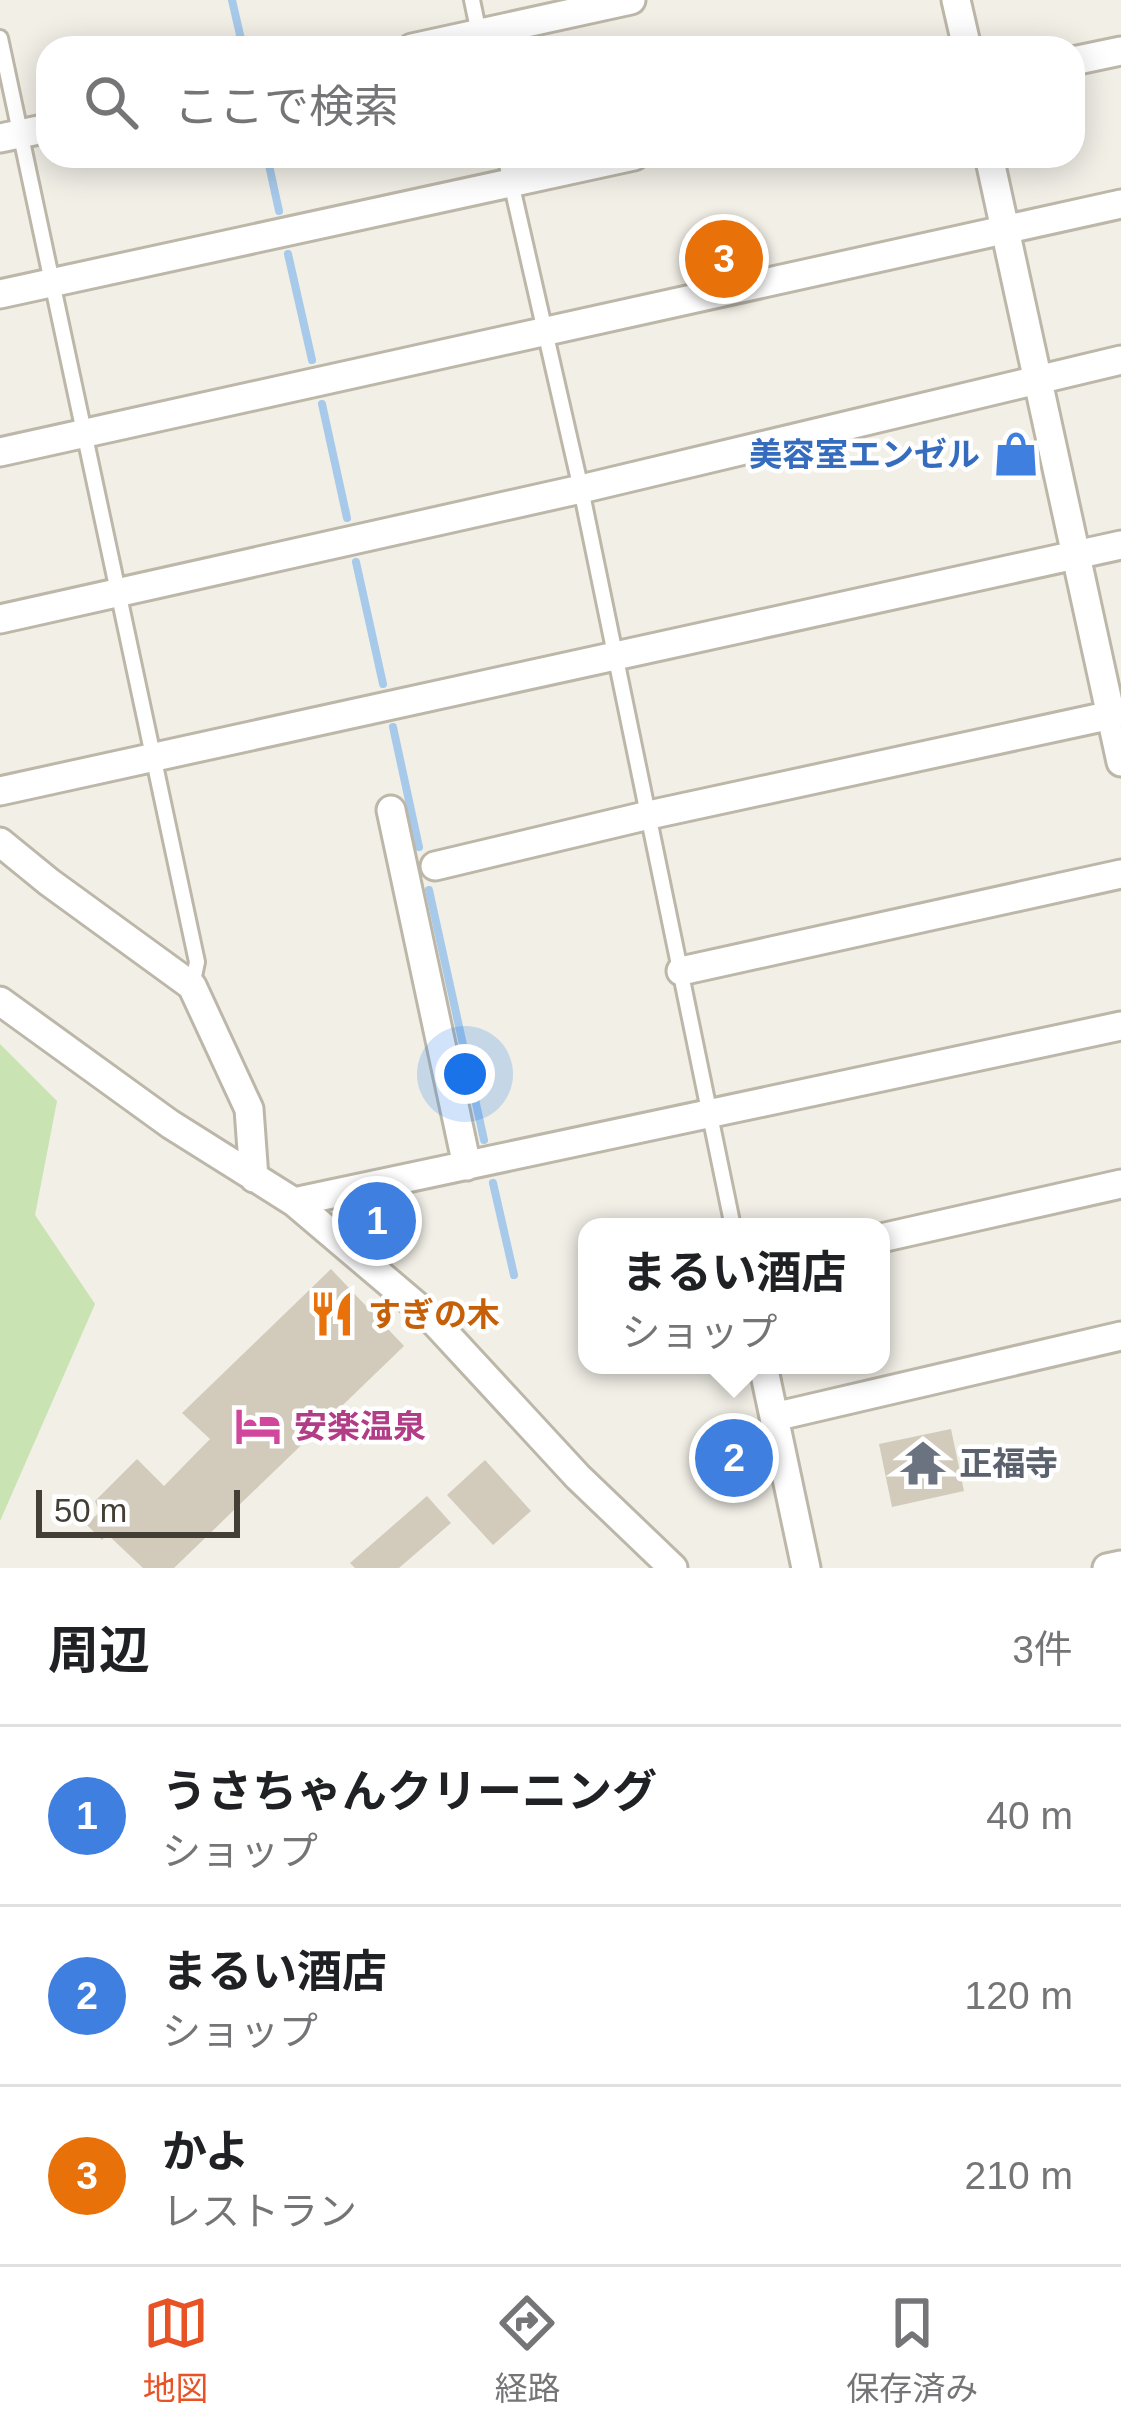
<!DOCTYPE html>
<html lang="ja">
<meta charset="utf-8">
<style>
body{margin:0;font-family:Arial,"Noto Sans JP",sans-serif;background:#f2f2f2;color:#202124}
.scale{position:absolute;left:36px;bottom:30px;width:204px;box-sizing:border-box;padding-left:12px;border:6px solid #443f36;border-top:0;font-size:33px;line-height:42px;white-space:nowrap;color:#443f36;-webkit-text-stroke:9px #fff;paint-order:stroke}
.you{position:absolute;left:465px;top:1074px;width:42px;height:42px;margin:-30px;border:9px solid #fff;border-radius:50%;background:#1a73e8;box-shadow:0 0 0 18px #1a73e833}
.badge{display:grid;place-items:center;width:78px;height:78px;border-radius:50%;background:#e85326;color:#fff;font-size:39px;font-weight:700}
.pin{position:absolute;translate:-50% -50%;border:6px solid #fff;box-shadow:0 3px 12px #0006}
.popup{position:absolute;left:578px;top:1218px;width:312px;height:156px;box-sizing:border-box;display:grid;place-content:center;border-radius:24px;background:#fff;filter:drop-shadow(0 3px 9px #0005);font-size:39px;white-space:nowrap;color:#757577}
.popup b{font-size:45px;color:#202124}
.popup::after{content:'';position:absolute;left:50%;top:100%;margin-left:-24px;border:24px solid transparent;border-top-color:#fff}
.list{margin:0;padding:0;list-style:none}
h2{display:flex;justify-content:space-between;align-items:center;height:156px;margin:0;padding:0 48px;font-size:51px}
h2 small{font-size:39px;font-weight:400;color:#757577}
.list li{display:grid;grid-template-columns:78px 1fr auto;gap:36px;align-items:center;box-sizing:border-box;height:180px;padding:0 48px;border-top:3px solid #e0e0e0}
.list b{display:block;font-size:45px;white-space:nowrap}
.list p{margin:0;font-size:39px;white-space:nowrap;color:#757577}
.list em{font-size:39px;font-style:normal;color:#757577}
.icon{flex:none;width:66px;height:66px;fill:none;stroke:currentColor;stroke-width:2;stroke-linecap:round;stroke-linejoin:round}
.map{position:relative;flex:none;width:1121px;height:1568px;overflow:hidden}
.search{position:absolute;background:#fff;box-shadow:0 6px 30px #0003;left:36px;right:36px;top:36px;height:132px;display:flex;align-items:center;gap:30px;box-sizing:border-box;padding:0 42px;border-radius:36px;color:#757577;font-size:45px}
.sheet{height:696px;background:#fff}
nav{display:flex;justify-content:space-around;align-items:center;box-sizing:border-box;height:168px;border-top:3px solid #e0e0e0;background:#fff;font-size:33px;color:#757577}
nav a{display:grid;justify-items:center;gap:6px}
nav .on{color:#e85326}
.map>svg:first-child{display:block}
</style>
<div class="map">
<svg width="1121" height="1568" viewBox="0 0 1121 1568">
<rect width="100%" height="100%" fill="#f1efe6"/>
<path fill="#c9e3b2" d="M0 1044 57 1101 35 1215 95 1304 0 1521Z"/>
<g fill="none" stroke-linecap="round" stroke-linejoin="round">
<path stroke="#a7c9ea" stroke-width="8" d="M232 0 243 48
M267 156 279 211
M288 254 312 360
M322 404 347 518
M356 562 383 684
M393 727 419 847
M429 890 484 1140
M493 1183 514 1275"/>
</g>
<path fill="#d2cbbc" d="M331 1269 404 1346 174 1568H143L107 1534 102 1540 87 1525 99 1512 95 1501 137 1459 164 1486 210 1439 182 1413Z
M951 1429 964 1491 892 1507 879 1444Z
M485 1460 531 1511 493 1545 447 1495Z
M427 1496 451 1523 399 1568H355L350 1563Z"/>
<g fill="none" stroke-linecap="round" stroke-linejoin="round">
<g stroke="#bcb7a9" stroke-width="20">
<path id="lane" d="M472 0 482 48
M0 38 197 962 192 986
M505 156 581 489 733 1227"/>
</g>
<g stroke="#bcb7a9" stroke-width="33">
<path id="street" d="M956 0 967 48
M412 48 631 0
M1073 61 1121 51
M0 138 48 128
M989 156 1121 762
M0 294 634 156
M0 452 1121 204
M0 619 581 489 1121 360
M0 791 1121 545
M391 810 467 1166
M0 842 49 882 192 986 249 1109 254 1178
M435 866 649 815 1121 713
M681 971 1121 874
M0 1001 170 1124 294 1202 432 1319 578 1477 673 1568
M294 1202 1121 1026
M881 1238 1121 1184
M763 1365 806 1568
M774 1417 1121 1336
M1107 1568 1121 1565"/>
</g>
<use href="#lane" stroke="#fff" stroke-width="14"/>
<use href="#street" stroke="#fff" stroke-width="27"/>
</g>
<defs>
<g id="shop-bare" transform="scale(3.6)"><path d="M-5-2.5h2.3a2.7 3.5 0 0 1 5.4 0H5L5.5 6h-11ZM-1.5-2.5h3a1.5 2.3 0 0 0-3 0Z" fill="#3f7fe0" stroke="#fff" stroke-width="2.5" paint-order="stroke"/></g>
<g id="restaurant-bare" transform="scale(3.6)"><path d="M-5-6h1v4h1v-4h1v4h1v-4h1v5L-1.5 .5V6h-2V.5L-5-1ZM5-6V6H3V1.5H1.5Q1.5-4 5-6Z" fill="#e8710a" stroke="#fff" stroke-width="2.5" paint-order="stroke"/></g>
<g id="hotel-bare" transform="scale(3.6)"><path d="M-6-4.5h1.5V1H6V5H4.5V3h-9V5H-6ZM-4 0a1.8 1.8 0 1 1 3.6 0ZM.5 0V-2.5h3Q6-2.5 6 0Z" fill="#d1479c" stroke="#fff" stroke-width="2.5" paint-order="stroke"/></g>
<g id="temple-bare" transform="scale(3.6)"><path d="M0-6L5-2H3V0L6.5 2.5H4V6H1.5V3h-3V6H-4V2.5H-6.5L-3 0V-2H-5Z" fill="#6b7280" stroke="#fff" stroke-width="2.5" paint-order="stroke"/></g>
</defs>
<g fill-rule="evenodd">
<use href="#shop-bare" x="1016" y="454"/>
<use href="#restaurant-bare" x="332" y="1314"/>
<use href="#hotel-bare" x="258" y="1426"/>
<use href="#temple-bare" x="923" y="1463"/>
</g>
<g text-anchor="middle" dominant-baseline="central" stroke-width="9" stroke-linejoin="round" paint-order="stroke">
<g font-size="33" font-weight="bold" fill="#366cbe" stroke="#fff" text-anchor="end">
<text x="980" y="454">美容室エンゼル</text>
</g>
<g font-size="33" font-weight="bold" fill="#c56008" stroke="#fff" text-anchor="start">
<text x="368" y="1314">すぎの木</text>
</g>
<g font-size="33" font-weight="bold" fill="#b23c85" stroke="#fff" text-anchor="start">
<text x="294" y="1426">安楽温泉</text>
</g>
<g font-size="33" font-weight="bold" fill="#5b616d" stroke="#fff" text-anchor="start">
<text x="959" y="1463">正福寺</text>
</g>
</g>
</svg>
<div class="scale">50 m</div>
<div class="you"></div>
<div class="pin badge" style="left:377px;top:1221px;background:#3f7fe0">1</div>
<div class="pin badge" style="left:734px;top:1458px;background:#3f7fe0">2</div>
<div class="popup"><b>まるい酒店</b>ショップ</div>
<div class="pin badge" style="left:724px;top:259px;background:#e8710a">3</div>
<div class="search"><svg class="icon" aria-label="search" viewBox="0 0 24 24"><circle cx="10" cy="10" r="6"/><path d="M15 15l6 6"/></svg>ここで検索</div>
</div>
<section class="sheet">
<h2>周辺<small>3件</small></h2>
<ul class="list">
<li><span class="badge" style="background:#3f7fe0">1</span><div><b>うさちゃんクリーニング</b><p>ショップ</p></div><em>40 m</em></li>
<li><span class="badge" style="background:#3f7fe0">2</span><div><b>まるい酒店</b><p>ショップ</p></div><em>120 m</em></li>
<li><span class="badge" style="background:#e8710a">3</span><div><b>かよ</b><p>レストラン</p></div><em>210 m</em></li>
</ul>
</section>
<nav>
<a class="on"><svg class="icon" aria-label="map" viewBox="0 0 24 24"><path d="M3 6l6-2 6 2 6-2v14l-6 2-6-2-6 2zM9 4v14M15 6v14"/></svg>地図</a>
<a><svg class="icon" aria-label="directions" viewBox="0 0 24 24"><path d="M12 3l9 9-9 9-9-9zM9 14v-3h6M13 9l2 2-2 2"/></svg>経路</a>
<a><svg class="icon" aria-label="saved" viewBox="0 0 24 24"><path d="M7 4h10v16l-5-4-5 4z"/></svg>保存済み</a>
</nav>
